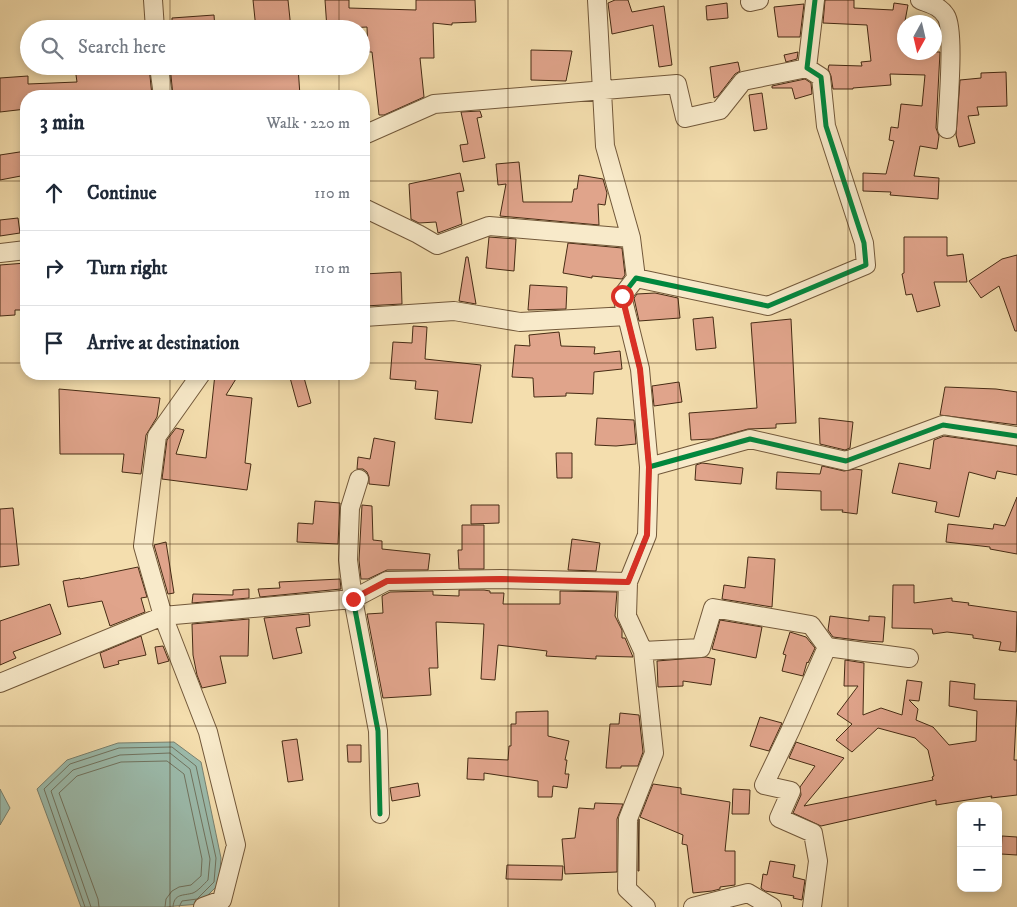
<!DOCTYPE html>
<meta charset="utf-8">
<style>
body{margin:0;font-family:"IM FELL DW Pica",serif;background:#f2f2f3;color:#1f2937}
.controls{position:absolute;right:15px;bottom:15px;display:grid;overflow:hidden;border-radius:10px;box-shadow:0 2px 8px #0003}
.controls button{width:45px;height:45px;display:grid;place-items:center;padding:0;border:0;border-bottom:1px solid #e0e1e3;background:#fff;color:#1f2937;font:25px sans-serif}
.compass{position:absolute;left:897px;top:15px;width:45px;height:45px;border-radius:50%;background:#fff;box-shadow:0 2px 8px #0003;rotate:188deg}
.stop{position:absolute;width:15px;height:15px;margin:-11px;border:4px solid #d93025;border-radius:50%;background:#fff}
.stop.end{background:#d93025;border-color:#fff;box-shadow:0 1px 5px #0008}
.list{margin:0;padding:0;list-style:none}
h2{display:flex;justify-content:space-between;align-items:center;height:65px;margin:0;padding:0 20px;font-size:21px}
h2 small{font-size:16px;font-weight:400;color:#747a83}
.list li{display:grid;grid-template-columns:32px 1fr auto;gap:15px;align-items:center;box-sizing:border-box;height:75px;padding:0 20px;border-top:1px solid #e0e1e3}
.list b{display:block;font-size:19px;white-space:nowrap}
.list em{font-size:16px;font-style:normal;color:#747a83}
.icon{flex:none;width:28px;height:28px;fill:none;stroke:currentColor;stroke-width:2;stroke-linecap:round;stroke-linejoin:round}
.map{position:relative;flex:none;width:1017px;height:907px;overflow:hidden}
.search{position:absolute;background:#fff;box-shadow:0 2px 8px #0003;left:20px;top:20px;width:350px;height:55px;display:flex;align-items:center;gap:12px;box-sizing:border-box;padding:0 18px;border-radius:28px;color:#747a83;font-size:19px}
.panel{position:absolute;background:#fff;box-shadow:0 2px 8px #0003;left:20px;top:90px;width:350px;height:290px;border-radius:20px}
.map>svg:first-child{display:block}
</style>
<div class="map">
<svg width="1017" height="907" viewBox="0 0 1017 907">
<rect width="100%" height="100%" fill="#f4deae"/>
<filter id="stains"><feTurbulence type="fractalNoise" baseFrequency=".004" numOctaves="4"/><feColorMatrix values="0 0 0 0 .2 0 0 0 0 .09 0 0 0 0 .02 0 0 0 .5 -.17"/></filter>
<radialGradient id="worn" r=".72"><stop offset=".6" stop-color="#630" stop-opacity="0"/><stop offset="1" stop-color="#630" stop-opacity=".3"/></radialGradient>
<path fill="#9cbcad" stroke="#7a8270" d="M174 742 201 762 221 858 219 884 199 904 164 907H81L37 789 67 760 118 743Z
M0 789 10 808 0 825Z"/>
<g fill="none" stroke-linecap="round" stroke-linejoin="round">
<path stroke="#717460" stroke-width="1" d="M85 907 44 789 70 764 119 748 172 747 196 766 216 858 214 882 197 899 182 901 179 907
M91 907 51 791 73 770 120 755 170 753 190 769 210 859 208 880C204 884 198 891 193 893 183 896 174 893 173 907
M99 907 98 899 59 793 77 776 121 762 167 761 184 774 202 859 201 876 191 885 179 887 172 891 166 899 165 907"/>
</g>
<path fill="#e0a48b" stroke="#462b14" d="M253 0H288L291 29H256Z
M325 0H349V8L416 10V0H475L476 22 452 23V25L433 23 434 58H420L424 97 384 115H379L372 52H368L367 27 327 29Z
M615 0H628L632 12 664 6 672 65 659 67 653 25 612 34 608 3Z
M825 0H854V8L893 10 894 3 908 5 900 48H904V52H940L936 128 939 136 937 149 920 146 914 176 939 178 938 199 890 195 891 192 863 191V173L886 174 894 141 889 140 891 127 898 128 901 104 922 106 925 75 890 74 891 85 853 88V89H833L831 76 828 69 829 65 862 66 861 62 871 61 867 25 823 23Z
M727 3 728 18 707 20 706 6Z
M804 4 800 37H778L774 7Z
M214 15 215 29H172V18Z
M531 50 572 51 566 81 531 80Z
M798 52 797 59 786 62 784 55Z
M738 62 740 71 735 74 718 96 714 98 710 67Z
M93 66H149L152 96H26V109L0 112V78L28 76V84L77 82 75 68Z
M170 66H298L300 96H173Z
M1006 72 1007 106 977 107 979 115 968 116 975 143 959 147 956 135 960 80 981 78V73Z
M805 79 811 83 812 94 795 99 792 88H772V86Z
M762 93 767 129 754 131 749 95Z
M480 111 482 117 477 118 485 158 463 162 460 145 468 144 461 112Z
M26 151V175L0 180V155Z
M519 162 523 202H572L574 189H577L579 175 603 179 607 193 605 205 598 204 599 225 500 216 506 184 498 185 496 164Z
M460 173 464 191 457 192 462 224 438 233 436 222 419 223 411 219 409 184Z
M18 218 20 233 0 236V220Z
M489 237 516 239 514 271 486 268Z
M904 237H947V256L963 254 967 282H934L940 306 917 312 912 294 906 295 902 274 904 273Z
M568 243 622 248 625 275 622 279 592 276V278L563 273Z
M1017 255V331H1015L999 286 981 298 969 281 1002 259Z
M466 257H468L476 304 459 301Z
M26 263V310H15V315L0 316V265Z
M401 272 402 304 364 306V274Z
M530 285 567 287 566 309 528 310Z
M655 293 678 298 680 318 639 321 634 298 637 294Z
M713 317 716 348 696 350 693 319Z
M791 319 796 423 776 424V428L748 429 712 439 691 440 689 413 757 408 751 323Z
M413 326 427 327 425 359 481 365 472 423 435 419 438 391 415 389 416 381 390 379 393 342 412 343Z
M559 332 561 346 595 347 594 354 620 351 622 369 594 372 593 394 566 393V396L534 397 533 378 512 377 515 345 530 346 529 335Z
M215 374H239L226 395 252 398 245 463 251 464 247 490 162 479 167 440 176 428 184 430 176 454 206 458Z
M289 374H303L311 403 298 407Z
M679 382 682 402 654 406 652 386Z
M945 387 996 389 1017 392V425L940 415Z
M59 389 160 398 157 417 146 435 141 474 122 472 124 454H60Z
M597 418 634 420 636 444 616 446 595 445Z
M819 418 853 422 850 448 845 450 820 444Z
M944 436 1017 446V475L997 471 995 479 969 472 959 517 935 512 937 502 892 493 899 463 930 469 934 440Z
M374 438 395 442 389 486 369 484V477L367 472 363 469H357L358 457 370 459Z
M556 453H572V478H557Z
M702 463 743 468 741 484 695 480 696 465Z
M822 466 844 471 855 469 862 470 857 514 842 512 843 510H821V491L776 489 777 472 820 474Z
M1017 497V554L990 549V547L946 542 948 524 993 529 994 524 1005 526Z
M315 501 340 503 338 544 297 542 298 523 313 524Z
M362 505 372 506 373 540 382 541V549L430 554 428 570H387L368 579H361L359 560Z
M471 505H499V523L471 524Z
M13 508 19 565 0 567V509Z
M462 525H484V569H459L458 550H462Z
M572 539 600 543 596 571 568 570Z
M166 542 174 593 168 594 154 545Z
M748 557 775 559 772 607 722 599 724 585 745 588Z
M138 567 147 597 141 598 145 612 110 626 102 601 68 607 63 581 80 578V579Z
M340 579 341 589 260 597 258 589 280 588 279 582Z
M893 585H914V603L952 598V601L969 603 968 605 1017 612 1016 652 999 650 1001 642 973 638V635L947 632 933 634 932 629 892 628Z
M249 589V598L192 603 193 594 233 595V590Z
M459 590H484L490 591V593H504L503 604H560V591L617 592 615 616 622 630V638H625L633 657 596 656V659L546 656 547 651 498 645 495 680 481 679 484 624 436 622 438 668H429L431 695 383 698 367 614 383 613 382 596 390 592 433 591V595L459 596Z
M50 604 61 634 13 652 16 658 0 665V621Z
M309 614 310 626 296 628 302 653 273 659 264 618Z
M830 616 869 621V616L885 617 883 642 865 641 833 637 828 630Z
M249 619 248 656H220L226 683 202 688 197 675 193 655 192 624Z
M720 620 762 627 756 658 712 649Z
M790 632 806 637 815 648 808 663 807 662 803 676 782 671 786 655 783 654Z
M141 636 146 655 118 661 119 664 104 668 100 653Z
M163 646 169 661 158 664 155 647Z
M706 657 715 659 711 685 683 681V686L658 687 657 661Z
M845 660 864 663 863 715 881 708 902 715 907 680 922 682 919 701 909 700 918 709 916 720 933 727 949 745 976 741 977 711 949 706 950 681 975 684 974 699 1017 701 1014 760H1017V795L991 798 992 796 936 805V800L821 826 793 813 801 795 800 787 815 766 789 758 796 742 844 758 804 806 933 780 932 777 934 776 928 750 915 738 878 728 852 752 836 740 852 724 837 714 858 686H844Z
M548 711V736L569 741 565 760H567L565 774H569L567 788 553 786 552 797H538V781L484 773V780L467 779 468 758 508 760 509 746H511V724H516V712Z
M620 713 639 715 643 752 638 766H621V768H606L610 724H619Z
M760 717 782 723 769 751 750 746Z
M297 739 303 780 288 782 282 741Z
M347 745H361V762H348Z
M418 783 420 796 392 801 390 788Z
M653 784 681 788V794L730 802 725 851H735V885L720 887V889L712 891 693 893 687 845 682 844 683 835 640 817Z
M733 789 750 790 749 814H732Z
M595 803 623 804 617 819V872L565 874 562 839 575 838 579 808 594 809Z
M639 819V871H638Z
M1002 836 1017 837V855L1001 854Z
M770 861 795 865 793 877 805 880 802 900 793 898 794 896 765 891 761 888 763 874 767 875Z
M507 865 563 866 562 880 506 879Z"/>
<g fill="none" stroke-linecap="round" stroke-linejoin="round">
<g stroke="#72583a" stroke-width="20">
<path id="minor" d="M153 0 155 29
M597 0 605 146 631 238 636 278
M920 0C930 4 940 6 946 16 955 30 948 108 947 129
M750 2 759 0
M159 66 163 96
M364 135 434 104 677 84 685 118 720 110 743 81 807 68
M364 208 418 234 437 245 489 226 631 238
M0 253 26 250
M364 317 454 311 520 322 627 316
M201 374 157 436 143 546 163 616 208 732 236 845 222 900 203 907
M649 467 640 369 622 296 636 278 768 306 866 265 864 243 826 126 821 77 807 68 815 0
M628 582 627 616 643 651 701 648 713 608 811 625 827 647 790 731 764 785 791 791 779 818 813 833 818 861 812 907
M827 647 909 658
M643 651 654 753 628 819 627 889 646 907
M0 683 163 616 353 599 348 560 350 508 359 479
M380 814 378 731 353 599 387 581 501 579 628 582 647 535 649 467 750 439 846 461 943 425 1017 436
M693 907 748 893 772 907"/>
</g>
<use href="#minor" stroke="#f8eaca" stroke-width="18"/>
<g stroke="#f8eaca" stroke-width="8">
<path id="cycleway" d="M649 467 640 369 622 296 636 278 768 306 866 265 864 243 826 126 821 77 807 68 815 0
M380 814 378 731 353 599 387 581 501 579 628 582 647 535 649 467 750 439 846 461 943 425 1017 436"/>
</g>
<use href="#cycleway" stroke="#00873e" stroke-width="5"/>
</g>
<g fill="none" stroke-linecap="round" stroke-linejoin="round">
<path stroke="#d93025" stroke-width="6" d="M353 599 387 581 501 579 628 582 647 535 649 467 640 369 622 296"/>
</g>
<path fill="none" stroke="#462b14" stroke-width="1" stroke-opacity="0.55" d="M170 0V29M339 0V29M508 0V907M678 0V907M848 0V907M170 66V96M339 66V96M0 181H26M364 181H1017M0 363H26M364 363H1017M170 374V907M339 374V907M0 544H1017M0 726H1017"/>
<rect width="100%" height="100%" filter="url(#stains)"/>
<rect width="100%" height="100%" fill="url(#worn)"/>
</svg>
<div class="controls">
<button>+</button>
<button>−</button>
</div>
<svg class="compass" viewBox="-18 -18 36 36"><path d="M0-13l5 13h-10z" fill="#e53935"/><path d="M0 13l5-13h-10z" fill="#747a83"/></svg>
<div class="stop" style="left:622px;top:296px"></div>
<div class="stop end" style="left:353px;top:599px"></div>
<div class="search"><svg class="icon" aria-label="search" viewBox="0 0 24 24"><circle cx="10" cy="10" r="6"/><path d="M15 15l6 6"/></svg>Search here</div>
<section class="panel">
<h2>3 min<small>Walk · 220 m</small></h2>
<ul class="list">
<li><svg class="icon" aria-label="ahead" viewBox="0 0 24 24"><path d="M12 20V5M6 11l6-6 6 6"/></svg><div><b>Continue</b></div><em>110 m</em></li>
<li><svg class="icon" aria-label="right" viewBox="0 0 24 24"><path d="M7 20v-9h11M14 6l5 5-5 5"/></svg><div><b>Turn right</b></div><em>110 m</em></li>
<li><svg class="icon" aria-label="arrive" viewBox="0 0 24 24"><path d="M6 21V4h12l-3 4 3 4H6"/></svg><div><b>Arrive at destination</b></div></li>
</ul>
</section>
</div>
